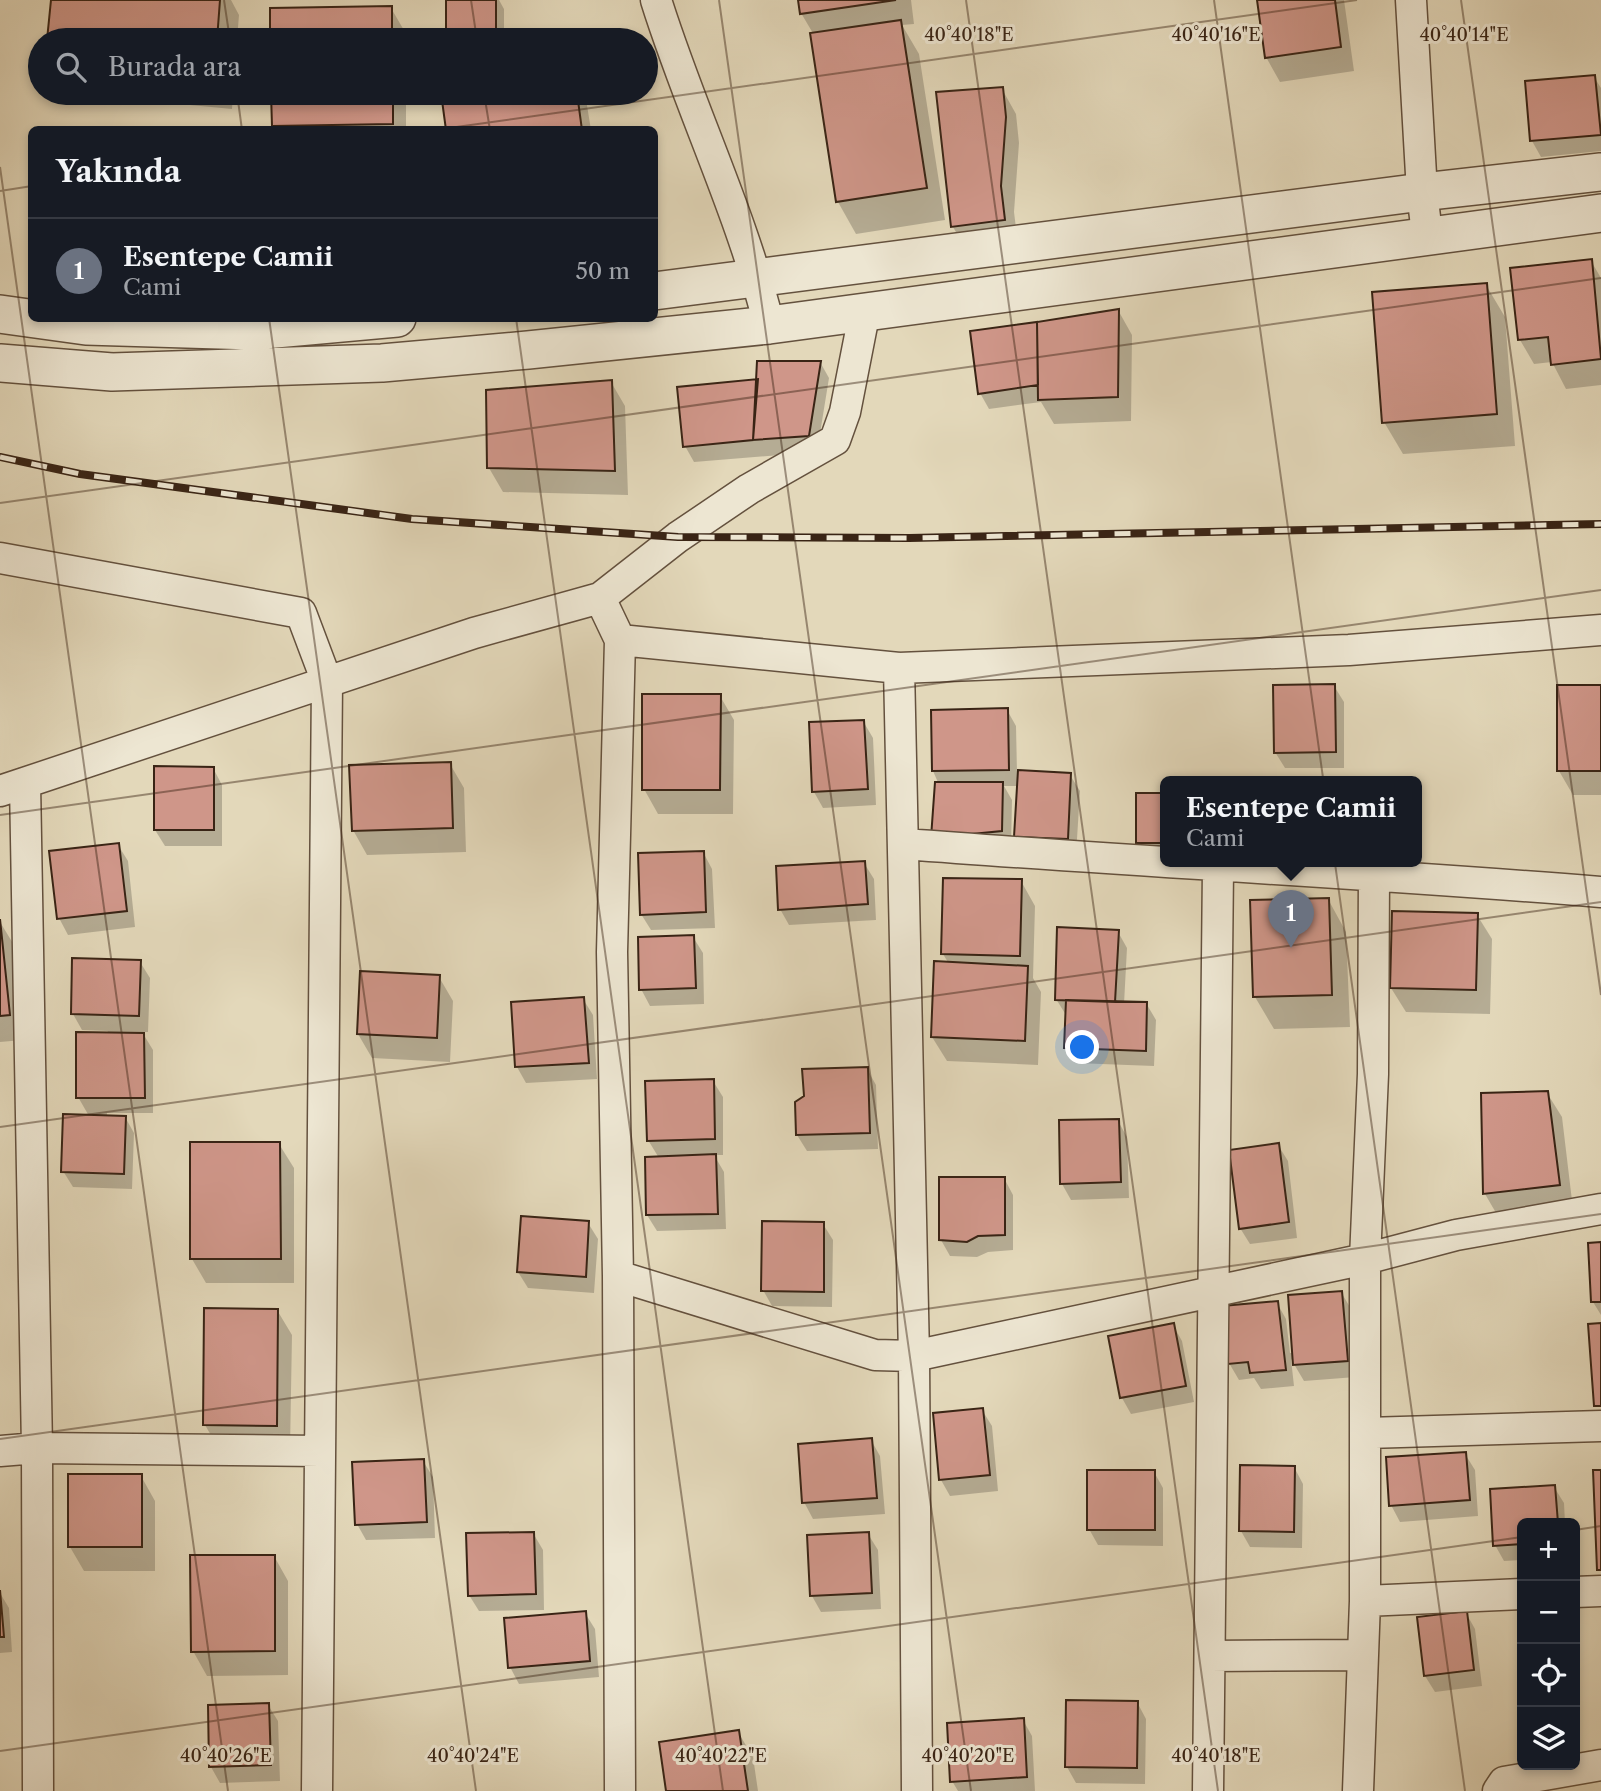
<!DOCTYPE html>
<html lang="tr">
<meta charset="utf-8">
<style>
body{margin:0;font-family:"Libre Caslon Text",serif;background:#242831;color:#f1f3f6}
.controls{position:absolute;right:21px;bottom:21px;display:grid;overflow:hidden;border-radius:10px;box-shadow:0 4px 10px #0003}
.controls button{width:63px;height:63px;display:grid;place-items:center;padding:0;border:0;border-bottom:2px solid #363941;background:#171b24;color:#f1f3f6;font:35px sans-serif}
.you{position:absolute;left:1083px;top:1048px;width:24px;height:24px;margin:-18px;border:5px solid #fff;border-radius:50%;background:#1a73e8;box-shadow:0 0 0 10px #1a73e833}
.badge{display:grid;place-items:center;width:46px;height:46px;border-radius:50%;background:#b45309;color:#fff;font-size:23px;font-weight:700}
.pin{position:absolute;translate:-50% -58px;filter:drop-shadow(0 2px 4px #0008)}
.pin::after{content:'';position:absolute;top:37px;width:24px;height:21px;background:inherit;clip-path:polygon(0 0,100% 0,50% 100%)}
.popup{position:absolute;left:1160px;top:776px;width:262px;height:91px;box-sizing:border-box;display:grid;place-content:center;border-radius:10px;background:#171b24;filter:drop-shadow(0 2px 5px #0005);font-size:23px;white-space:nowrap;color:#9ea1a6}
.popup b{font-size:26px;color:#f1f3f6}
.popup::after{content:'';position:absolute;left:50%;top:100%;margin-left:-14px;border:14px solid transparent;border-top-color:#171b24}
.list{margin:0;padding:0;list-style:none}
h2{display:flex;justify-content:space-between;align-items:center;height:91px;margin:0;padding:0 28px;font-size:30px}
h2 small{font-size:23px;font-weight:400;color:#9ea1a6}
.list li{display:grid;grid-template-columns:46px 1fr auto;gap:21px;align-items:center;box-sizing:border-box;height:105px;padding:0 28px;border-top:2px solid #363941}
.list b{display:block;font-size:26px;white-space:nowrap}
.list p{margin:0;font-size:23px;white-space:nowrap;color:#9ea1a6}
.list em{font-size:23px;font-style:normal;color:#9ea1a6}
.icon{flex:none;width:38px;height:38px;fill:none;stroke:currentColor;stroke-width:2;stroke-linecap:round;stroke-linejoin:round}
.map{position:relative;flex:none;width:1601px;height:1791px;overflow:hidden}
.search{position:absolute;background:#171b24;box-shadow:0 4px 10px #0003;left:28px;top:28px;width:630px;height:77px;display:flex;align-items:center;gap:18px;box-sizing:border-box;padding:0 24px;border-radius:38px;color:#9ea1a6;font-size:26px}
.panel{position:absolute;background:#171b24;box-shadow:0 4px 10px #0003;left:28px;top:126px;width:630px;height:196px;border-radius:10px}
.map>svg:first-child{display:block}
</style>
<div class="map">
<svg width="1601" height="1791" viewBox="0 0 1601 1791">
<rect width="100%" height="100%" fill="#e3d8ba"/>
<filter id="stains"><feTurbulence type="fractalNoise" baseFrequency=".00286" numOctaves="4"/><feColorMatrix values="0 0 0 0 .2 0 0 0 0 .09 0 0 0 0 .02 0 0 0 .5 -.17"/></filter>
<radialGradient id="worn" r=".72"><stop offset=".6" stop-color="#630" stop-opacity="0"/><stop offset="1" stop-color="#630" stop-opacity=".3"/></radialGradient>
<path fill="#0003" d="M52 0H231L239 15 237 40H49Z
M448 0H499L504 9V40H447Z
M800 0H911L914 24 902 25 919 54 945 220 856 234 838 202 814 35 801 13Z
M1258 0H1344L1354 71 1280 82 1266 57Z
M391 8 405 32V40H272V9Z
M1594 77 1601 88V151L1541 157 1532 141Z
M1002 89 1016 114 1019 143 1014 212 1018 244 967 251 953 227Z
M64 93H233L232 109Z
M273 93H406V130H276Z
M442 93H585L591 130H447Z
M1591 261 1601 278V385L1566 389 1552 362 1534 364 1520 340Z
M1486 285 1505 317 1515 446 1403 454 1384 422Z
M1118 310 1132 335 1131 421 1054 424 1041 402 989 409 980 393Z
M820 362 829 378 817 452 694 462 685 446 760 381Z
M611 382 625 406 628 495 503 492 489 468Z
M1334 686 1344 702V768H1285L1275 752Z
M1601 687V795H1573L1559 771Z
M720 696 734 720 733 814H658L644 789Z
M1007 710 1016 726 1017 772 1070 775 1080 791 1076 855 1025 852 1016 836 1019 786H1004L1012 800 1011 847 967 849 933 771Z
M863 721 873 738 876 805 823 808 814 792Z
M450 764 464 788 466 852 367 855 353 830Z
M213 768 222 785V846H165L155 830Z
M1165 795V859H1147L1138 843Z
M118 845 128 861 135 927 68 935 59 918Z
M703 852 712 869 715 928 651 930 641 914Z
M864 863 874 879 876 920 789 925 780 909Z
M1021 881 1035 906 1033 978 1041 992 1038 1065 947 1061 932 1037 949 964 943 954Z
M1328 899 1346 932 1350 1027 1274 1029 1255 997 1252 902Z
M1477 915 1492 939 1490 1014 1406 1012 1391 988Z
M0 922 14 945 23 1040 0 1042Z
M1118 932 1127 948 1124 1004 1146 1003 1156 1020 1154 1066 1075 1063 1066 1047V1015L1056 999Z
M693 937 703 953 704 1004 650 1006 641 989Z
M140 962 150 978 148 1032H142L153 1050V1113H107V1117H125L134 1133 132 1189 73 1187 63 1171 89 1116 78 1097 108 1031 82 1030 73 1014Z
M439 977 453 1001 450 1062 372 1058 358 1034Z
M583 999 593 1015 597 1079 526 1083 517 1067 513 1003Z
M867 1069 876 1085 878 1149 807 1151 797 1135Z
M713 1081 723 1097V1155H714L724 1172 726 1229 657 1231 647 1215 659 1158 648 1140Z
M1547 1093 1562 1117 1573 1209 1499 1218 1485 1194 1483 1095Z
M1118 1121 1127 1137 1129 1198 1071 1200 1062 1184Z
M279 1144 294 1168V1283H206L192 1259Z
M1278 1145 1288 1161 1297 1238 1250 1244 1240 1228Z
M1004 1178 1013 1195V1250L988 1252 977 1257 950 1256 941 1240Z
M588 1223 598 1239 594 1293 528 1288 518 1272Z
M823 1224 833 1240 832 1307 772 1306 763 1290Z
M1601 1244V1315L1593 1302Z
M1341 1292 1351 1309 1356 1377 1304 1381 1291 1359 1294 1386 1261 1389 1254 1378 1239 1380 1229 1363 1277 1303 1286 1319 1290 1353H1293Z
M277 1310 292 1335 290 1450 219 1449 205 1425Z
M1173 1325 1182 1341 1194 1402 1131 1414 1122 1398Z
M982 1410 992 1426 998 1491 950 1496 941 1480Z
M871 1440 880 1456 885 1514 813 1519 804 1502Z
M1465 1454 1475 1470 1478 1516 1400 1522 1391 1505Z
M423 1461 433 1477 435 1538 366 1540 357 1524Z
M1294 1467 1303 1484 1302 1548 1250 1547 1241 1531Z
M1154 1472 1163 1488V1546L1098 1545 1089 1529Z
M141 1476 155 1501V1571H84L70 1547Z
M1554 1487 1564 1503 1565 1523H1522V1560L1504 1561 1495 1545Z
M533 1533 543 1550 544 1610 479 1611 469 1595Z
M868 1534 878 1550 881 1609 821 1612 812 1596Z
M274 1556 288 1581V1675L207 1676 193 1651Z
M0 1593 9 1608 12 1652 0 1653Z
M585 1613 595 1629 599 1677 519 1684 510 1667Z
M1466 1613 1475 1629 1482 1686 1435 1692 1425 1676Z
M1137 1702 1146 1719 1145 1784 1076 1783 1067 1767Z
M268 1705 278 1721 280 1781 220 1783 211 1767Z
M1023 1720 1032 1736 1035 1791H958L952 1781Z
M738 1732 753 1757 758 1791H668Z"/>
<path fill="#cf9689" stroke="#392415" stroke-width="2" d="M51 0H220L217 40H47Z
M446 0H496V40H446Z
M798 0H896L800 14Z
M1257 0H1335L1341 47 1265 58Z
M392 6V40H270V8Z
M901 20 927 188 836 202 810 33Z
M1595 75 1601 135 1530 141 1525 81Z
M1003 87 1006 117 1001 186 1005 220 951 227 936 92Z
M271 93H393V124L272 126Z
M441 93H577L582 130H446Z
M1592 259 1601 359 1551 365 1548 337 1518 340 1510 268Z
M1487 283 1497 414 1382 423 1372 292Z
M1119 309 1118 397 1038 400 1037 322Z
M1037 322 1038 385 978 394 970 331Z
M757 361H821L809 436 753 440Z
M758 379 753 440 683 447 677 387Z
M612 380 615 471 487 468 486 390Z
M1335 684 1336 752 1274 753 1273 685Z
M1557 685H1601V771H1557Z
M642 694H721L720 790H642Z
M1008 708 1009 770 932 771 931 710Z
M864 720 868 789 812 792 809 722Z
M451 762 453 828 352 831 349 765Z
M154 766 214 767V830H154Z
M1018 770 1071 773 1068 839 1014 837Z
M935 782H1003L1002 831 931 838Z
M1136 793H1165V843H1136Z
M119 843 127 911 57 919 49 851Z
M704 851 706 912 640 915 638 853Z
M865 861 868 904 778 910 776 866Z
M943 878 1022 879 1020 956 941 954Z
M1329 898 1332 995 1253 997 1250 900Z
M1392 911 1478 913 1476 990 1390 988Z
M0 919 10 1015 0 1016Z
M1057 927 1119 930 1115 1002 1055 1000Z
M694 935 696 988 639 990 638 937Z
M72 958 141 960 139 1016 71 1014Z
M934 961 1028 966 1025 1041 931 1037Z
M360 971 440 975 437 1038 357 1034Z
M584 997 589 1063 515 1067 511 1002Z
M1066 1000 1147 1002 1146 1051 1064 1048Z
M76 1032 144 1033 145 1098H76Z
M868 1067 870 1133 796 1135 795 1102 804 1096 802 1069Z
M714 1079 715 1139 647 1141 645 1081Z
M1548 1091 1560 1185 1483 1194 1481 1093Z
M63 1114 126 1116 124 1174 61 1172Z
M1119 1119 1121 1182 1060 1184 1059 1120Z
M190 1142H280L281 1259H190Z
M1279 1143 1289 1222 1239 1229 1229 1150Z
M716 1154 718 1214 646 1215 645 1157Z
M939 1177H1005V1235L978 1236 967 1242 939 1240Z
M521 1216 589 1221 586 1277 517 1272Z
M762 1221 824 1222V1292L761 1291Z
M1601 1242V1302H1591L1588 1243Z
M1342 1291 1348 1361 1293 1365 1288 1295Z
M1278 1301 1286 1370 1250 1373 1248 1362 1228 1364 1222 1306Z
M204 1308 278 1309 277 1426 203 1425Z
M1174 1323 1186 1386 1120 1398 1108 1336Z
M1601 1323V1406H1594L1588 1324Z
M983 1408 990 1475 939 1480 933 1413Z
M872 1438 877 1498 802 1503 798 1444Z
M1466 1452 1470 1500 1389 1506 1386 1457Z
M424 1459 427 1522 355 1525 352 1462Z
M1240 1465 1295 1466 1294 1532 1239 1531Z
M1087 1470H1155V1530H1087Z
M1593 1470H1601V1570H1597Z
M68 1474H142V1547H68Z
M1555 1485 1558 1523H1522V1544L1493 1546 1490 1489Z
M534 1532 536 1594 468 1596 466 1533Z
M869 1532 872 1593 810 1596 807 1535Z
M190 1555H275V1651L191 1652Z
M0 1590 4 1637H0Z
M586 1611 590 1661 508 1668 504 1618Z
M1467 1611 1474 1670 1424 1676 1417 1617Z
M1066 1700 1138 1701 1137 1768 1065 1767Z
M269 1703 271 1765 209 1767 208 1705Z
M1024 1718 1027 1777 950 1782 947 1723Z
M739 1730 748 1791H666L659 1742Z"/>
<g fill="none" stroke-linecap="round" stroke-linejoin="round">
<g stroke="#64513e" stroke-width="33">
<path id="minor" d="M656 0C690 109 742 214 769 325
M1411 0 1422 192 1427 234
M0 558 301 613 327 682 317 1791
M600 598 620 640 612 952 618 1276 620 1791
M620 640 899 668 1349 650 1601 630
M899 668 914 1356 917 1791
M25 783 37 1448 38 1791
M0 791 474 633 600 598 678 537 749 489 835 440 845 412 865 310
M905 844C1137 862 1369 873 1601 892
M618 1276 875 1355 914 1356 1365 1259 1456 1235 1601 1209
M1367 1433 1601 1426
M0 1451 37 1448 319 1451
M1575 1592 1601 1591
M1365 1601 1522 1594
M1211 1656 1363 1655
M1208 1791 1218 868
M1358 1791 1365 1601V1259L1373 1074 1374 874
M1498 1791 1504 1782 1601 1765"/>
</g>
<g stroke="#64513e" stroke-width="40">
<path id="tertiary" d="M654 291 1422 192 1601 172
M0 314 86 326 253 331 397 318
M0 363 112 372 382 363 528 350 769 325 1601 213"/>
</g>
<use href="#minor" stroke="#ede6d2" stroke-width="30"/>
<use href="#tertiary" stroke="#ede6d2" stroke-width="37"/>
<g stroke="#392415" stroke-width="8">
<path id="rail" d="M0 457 80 474 412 519 678 537 909 538 1601 524"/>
</g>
<use href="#rail" stroke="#ede6d2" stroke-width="5" stroke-dasharray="16" stroke-linecap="butt"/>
</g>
<path fill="none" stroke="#392415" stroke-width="2" stroke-opacity="0.45" d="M224 0 230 40M471 0 477 40M719 0 971 1791M966 0 1218 1791M1214 0 1465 1791M1461 0 1601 995M237 93 242 130M484 93 490 130M435 130 1357 0M0 167 228 1791M0 191 32 186M269 318 476 1791M516 318 723 1791M0 503 1601 278M0 815 1601 590M0 1127 1601 902M0 1439 1601 1214M1575 1530 1601 1526M0 1751 1522 1537"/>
<g font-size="18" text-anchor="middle" fill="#392415" stroke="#ede6d2" stroke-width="6" stroke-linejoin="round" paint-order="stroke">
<text x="969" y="41">40°40'18"E</text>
<text x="1216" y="41">40°40'16"E</text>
<text x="1464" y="41">40°40'14"E</text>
<text x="226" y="1762">40°40'26"E</text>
<text x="473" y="1762">40°40'24"E</text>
<text x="721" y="1762">40°40'22"E</text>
<text x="968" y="1762">40°40'20"E</text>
<text x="1216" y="1762">40°40'18"E</text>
</g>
<rect width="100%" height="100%" filter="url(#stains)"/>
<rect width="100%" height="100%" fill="url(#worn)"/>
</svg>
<div class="controls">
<button>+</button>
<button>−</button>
<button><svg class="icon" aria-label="locate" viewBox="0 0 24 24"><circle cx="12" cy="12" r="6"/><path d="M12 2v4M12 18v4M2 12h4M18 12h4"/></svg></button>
<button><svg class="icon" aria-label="layers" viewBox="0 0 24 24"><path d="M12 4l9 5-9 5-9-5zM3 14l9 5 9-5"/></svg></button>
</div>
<div class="you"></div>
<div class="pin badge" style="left:1291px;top:948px;background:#6b7280">1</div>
<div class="popup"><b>Esentepe Camii</b>Cami</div>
<div class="search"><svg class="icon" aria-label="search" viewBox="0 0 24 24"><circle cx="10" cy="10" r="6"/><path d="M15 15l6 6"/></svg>Burada ara</div>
<section class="panel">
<h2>Yakında<small></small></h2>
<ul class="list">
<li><span class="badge" style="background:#6b7280">1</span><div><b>Esentepe Camii</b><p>Cami</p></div><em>50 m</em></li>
</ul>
</section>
</div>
